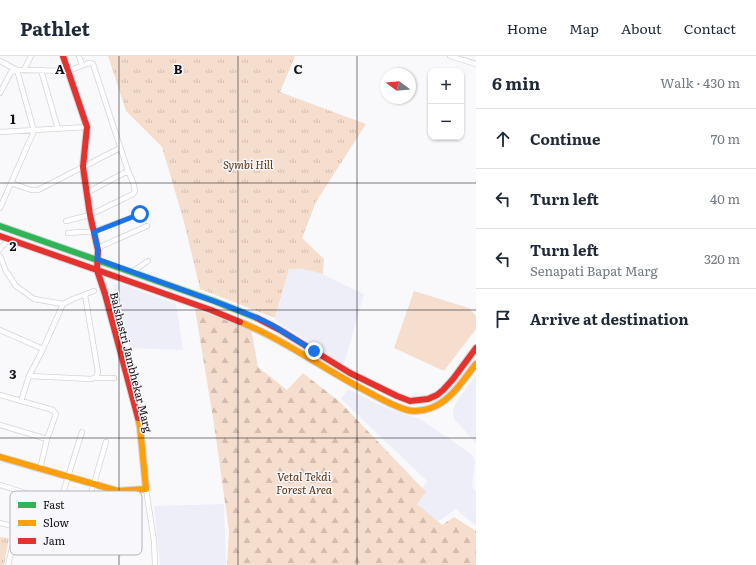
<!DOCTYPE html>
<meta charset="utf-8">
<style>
body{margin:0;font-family:Literata,serif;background:#f6f6f7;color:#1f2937}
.controls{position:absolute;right:12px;top:12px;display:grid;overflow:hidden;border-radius:8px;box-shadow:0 1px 3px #0004}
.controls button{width:36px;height:36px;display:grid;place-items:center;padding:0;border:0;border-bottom:1px solid #e0e1e3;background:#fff;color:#1f2937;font:20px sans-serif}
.compass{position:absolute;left:380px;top:12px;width:36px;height:36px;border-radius:50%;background:#fff;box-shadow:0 1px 3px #0004;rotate:286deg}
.stop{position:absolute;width:12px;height:12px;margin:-9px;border:3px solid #1a73e8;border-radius:50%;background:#fff}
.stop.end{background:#1a73e8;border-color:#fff;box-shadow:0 1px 4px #0008}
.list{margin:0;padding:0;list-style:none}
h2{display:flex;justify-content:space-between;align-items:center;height:52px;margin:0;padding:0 16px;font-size:17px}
h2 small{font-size:13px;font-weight:400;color:#747a83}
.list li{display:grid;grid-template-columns:26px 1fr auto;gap:12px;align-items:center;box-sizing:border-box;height:60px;padding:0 16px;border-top:1px solid #e0e1e3}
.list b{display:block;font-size:15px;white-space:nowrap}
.list p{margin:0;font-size:13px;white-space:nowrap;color:#747a83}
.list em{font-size:13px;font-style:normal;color:#747a83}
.icon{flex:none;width:22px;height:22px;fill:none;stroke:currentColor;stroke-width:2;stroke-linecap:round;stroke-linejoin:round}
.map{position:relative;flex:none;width:476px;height:509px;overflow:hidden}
header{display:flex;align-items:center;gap:24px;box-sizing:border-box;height:56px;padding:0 20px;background:#fff;border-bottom:1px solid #e0e1e3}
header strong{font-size:19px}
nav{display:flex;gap:22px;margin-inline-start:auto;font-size:14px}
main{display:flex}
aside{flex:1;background:#fff}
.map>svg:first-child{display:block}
</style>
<header>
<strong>Pathlet</strong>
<nav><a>Home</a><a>Map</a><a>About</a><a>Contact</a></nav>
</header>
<main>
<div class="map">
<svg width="476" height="509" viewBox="0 0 476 509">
<defs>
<pattern id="grass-tufts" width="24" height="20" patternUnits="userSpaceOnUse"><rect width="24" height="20" fill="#f6dece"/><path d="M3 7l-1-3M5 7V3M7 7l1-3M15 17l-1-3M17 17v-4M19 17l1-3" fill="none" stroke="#d2bdb0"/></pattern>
<pattern id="forest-firs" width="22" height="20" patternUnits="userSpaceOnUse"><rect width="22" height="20" fill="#f6dece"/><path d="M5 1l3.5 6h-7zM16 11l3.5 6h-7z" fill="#d2bdb0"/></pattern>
</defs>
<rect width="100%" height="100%" fill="#f9f9fb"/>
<path fill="#eeeef8" d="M289 213H303L322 218 364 238 344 308 275 264Z
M118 227 176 248 183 294 130 292 113 235 114 229Z
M476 319V387L454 363 453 355 455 348Z
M348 333 384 351 407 359 420 363 470 397 474 401 475 407 472 431 476 435V470L456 453 436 467 412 447 427 425 341 343Z
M224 448 226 509H160L154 450Z"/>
<path fill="url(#grass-tufts)" d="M108 0H295L280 36 366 68 316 146 302 182 324 203 323 218 303 213H289L275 262 200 233 184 166 162 91 126 55Z
M0 481 9 482 4 509H0Z"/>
<path fill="url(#forest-firs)" d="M195 253 251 273 258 311 287 334 303 317 340 346 426 436 417 448 442 469 454 461 476 475V509H227L229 475 214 368Z"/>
<path fill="#f6dece" d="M414 235 469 252 476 260V273L444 315 394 292Z"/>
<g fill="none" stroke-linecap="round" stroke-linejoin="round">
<g stroke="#d5d5da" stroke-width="6">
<path id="street" d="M79 0 82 9
M450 0 476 8
M0 5 17 14H24L68 15 89 7 93 8 128 115 133 126 135 135 133 138 127 141 90 159 66 165
M24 14 31 0
M41 14 58 73
M0 37 11 16 17 14
M0 76 87 71
M11 127 31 134H38L120 92
M86 137 128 115
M0 152 34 75 17 14
M68 177 81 176H93L140 158
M0 193 1 191 10 183
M98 194 102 190 147 170
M0 200 6 215 16 230 34 243 63 248 43 293 29 320 92 323 96 321 98 316 85 239
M132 216 148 205
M63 248 73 243 94 235
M0 274 43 293
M94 322H114
M0 339 53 354 56 358 47 383 40 413
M21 345 29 320
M0 369 47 383
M0 429 60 448
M146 433 154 485 155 509
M118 435 119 473
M83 465 106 386
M0 467 82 487 117 493 120 497
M50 478 82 376
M8 509 17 471"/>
</g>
<g stroke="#d5d5da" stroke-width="8">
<path id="fast" d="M0 170 214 245 257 262"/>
</g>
<g stroke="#d5d5da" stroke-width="8">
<path id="slow" d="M240 266C285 284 325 314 368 336 381 343 393 350 407 354 415 356 423 355 431 352 451 345 463 324 476 308
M0 401 118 435 146 433 140 371 138 362"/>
</g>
<g stroke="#d5d5da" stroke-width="8">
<path id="jam" d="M63 0 87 71 83 111 90 159 98 194 97 214 105 238 138 362
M0 180 211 254 240 266
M257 262 280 274 350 317 397 340 410 345 428 343 437 339 443 334 453 323 476 292"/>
</g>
<use href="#street" stroke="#fefefe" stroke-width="4.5"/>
<use href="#fast" stroke="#30b455" stroke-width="6"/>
<use href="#slow" stroke="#ff9f0a" stroke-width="6"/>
<use href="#jam" stroke="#e5322d" stroke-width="6"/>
</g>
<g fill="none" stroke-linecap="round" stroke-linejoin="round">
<path stroke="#1a73e8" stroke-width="5" d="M140 158 94 176 98 194 97 203 230 251 262 264 272 269 314 295"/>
</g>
<path fill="none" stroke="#111218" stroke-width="1" stroke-opacity="0.55" d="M119 0V509M238 0V509M357 0V509M0 127H476M0 254H476M0 382H476"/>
<g text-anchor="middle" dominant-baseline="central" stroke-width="3" stroke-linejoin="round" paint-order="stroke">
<g font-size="11" font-style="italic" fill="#5b320d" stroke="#f8f8fc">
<text x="248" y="108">Symbi Hill</text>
<text x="304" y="420">Vetal Tekdi<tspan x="304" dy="13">Forest Area</tspan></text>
</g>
<g font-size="11" fill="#111218" stroke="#f8f8fc">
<text transform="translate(132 306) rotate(76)">Balshastri Jambhekar Marg</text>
</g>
</g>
<rect x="10" y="435" width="132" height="64" rx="6" fill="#f8f8fc" stroke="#b3b3b8" stroke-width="1"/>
<rect x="18" y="446" width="18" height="6" fill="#30b455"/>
<rect x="18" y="464" width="18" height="6" fill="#ff9f0a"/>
<rect x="18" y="482" width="18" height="6" fill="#e5322d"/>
<g font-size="11" fill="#111218">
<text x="43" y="453">Fast</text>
<text x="43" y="471">Slow</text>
<text x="43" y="489">Jam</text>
</g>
<g font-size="13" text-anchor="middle" font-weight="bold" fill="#111218" stroke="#f8f8fc" stroke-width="3" stroke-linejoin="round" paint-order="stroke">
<text x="60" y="18">A</text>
<text x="178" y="18">B</text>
<text x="298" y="18">C</text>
<text x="13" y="68">1</text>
<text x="13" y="195">2</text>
<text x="13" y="323">3</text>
</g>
</svg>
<div class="controls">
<button>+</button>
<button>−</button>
</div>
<svg class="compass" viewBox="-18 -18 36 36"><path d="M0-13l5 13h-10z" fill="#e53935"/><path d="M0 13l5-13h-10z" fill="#747a83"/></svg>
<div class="stop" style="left:140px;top:158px"></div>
<div class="stop end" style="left:314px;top:295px"></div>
</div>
<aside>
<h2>6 min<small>Walk · 430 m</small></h2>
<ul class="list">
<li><svg class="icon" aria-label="ahead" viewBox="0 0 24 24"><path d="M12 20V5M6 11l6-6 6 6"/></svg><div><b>Continue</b></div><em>70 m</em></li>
<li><svg class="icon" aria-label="left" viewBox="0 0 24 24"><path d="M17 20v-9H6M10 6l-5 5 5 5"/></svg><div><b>Turn left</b></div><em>40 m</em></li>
<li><svg class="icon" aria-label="left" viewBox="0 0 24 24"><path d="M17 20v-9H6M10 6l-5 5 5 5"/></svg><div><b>Turn left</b><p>Senapati Bapat Marg</p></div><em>320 m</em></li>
<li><svg class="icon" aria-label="arrive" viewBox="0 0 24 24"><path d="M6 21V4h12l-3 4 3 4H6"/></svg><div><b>Arrive at destination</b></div></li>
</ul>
</aside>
</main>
